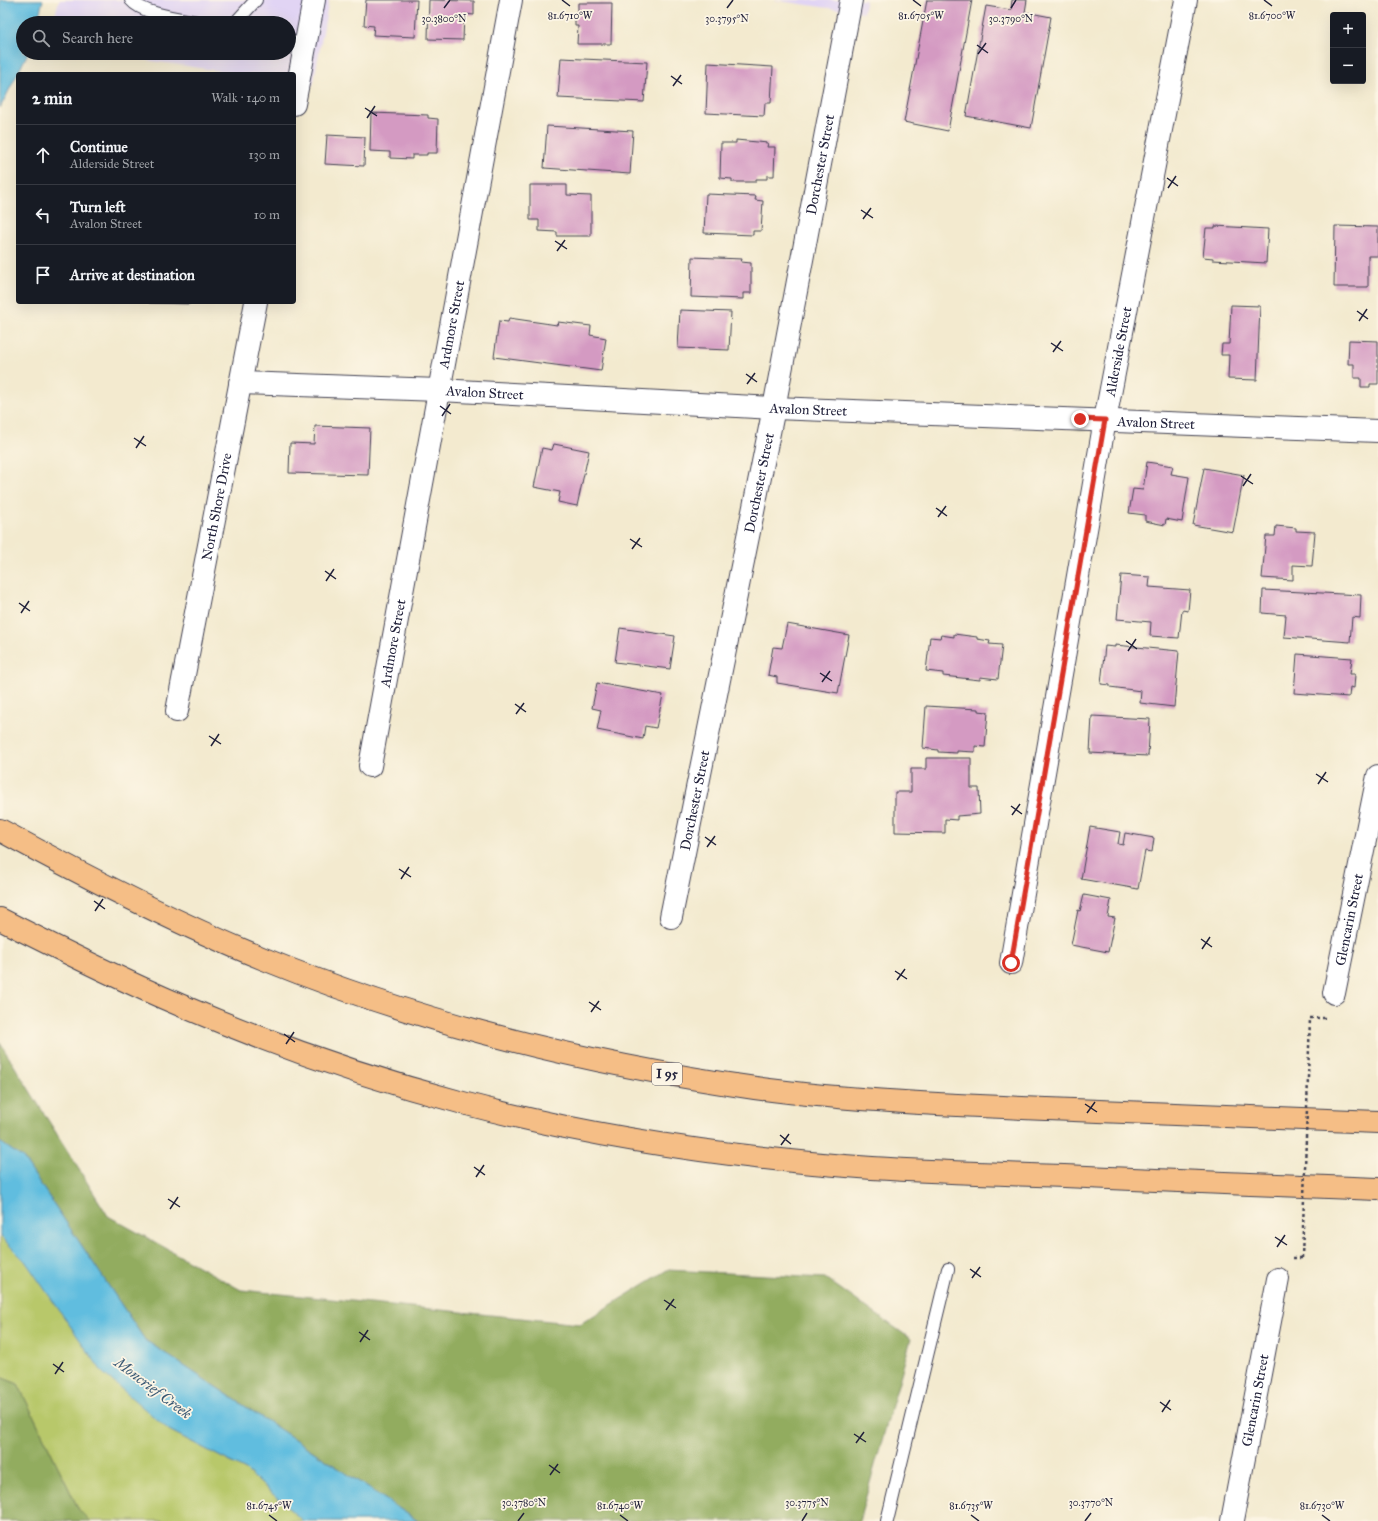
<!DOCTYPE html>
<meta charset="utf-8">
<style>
body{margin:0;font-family:"IM FELL Great Primer",serif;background:#242831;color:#f1f3f6}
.controls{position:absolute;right:12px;top:12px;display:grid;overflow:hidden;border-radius:4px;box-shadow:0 4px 16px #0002}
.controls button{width:36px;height:36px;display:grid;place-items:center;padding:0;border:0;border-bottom:1px solid #363941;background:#171b24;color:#f1f3f6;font:20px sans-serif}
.stop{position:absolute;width:12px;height:12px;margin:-9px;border:3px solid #d93025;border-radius:50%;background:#fff}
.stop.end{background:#d93025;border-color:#fff;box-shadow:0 1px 4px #0008}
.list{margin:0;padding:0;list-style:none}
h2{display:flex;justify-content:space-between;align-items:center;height:52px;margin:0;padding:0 16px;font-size:17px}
h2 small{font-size:13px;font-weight:400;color:#9ea1a6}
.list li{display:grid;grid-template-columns:26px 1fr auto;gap:12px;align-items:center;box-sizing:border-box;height:60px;padding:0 16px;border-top:1px solid #363941}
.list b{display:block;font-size:15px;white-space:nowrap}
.list p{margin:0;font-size:13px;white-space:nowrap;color:#9ea1a6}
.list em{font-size:13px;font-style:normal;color:#9ea1a6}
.icon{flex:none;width:22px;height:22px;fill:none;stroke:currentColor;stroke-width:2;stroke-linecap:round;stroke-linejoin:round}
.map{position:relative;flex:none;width:1378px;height:1521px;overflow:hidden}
.search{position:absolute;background:#171b24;box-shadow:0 4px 16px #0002;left:16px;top:16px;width:280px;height:44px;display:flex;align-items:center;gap:10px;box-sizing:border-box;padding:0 14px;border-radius:22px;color:#9ea1a6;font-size:15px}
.panel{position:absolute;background:#171b24;box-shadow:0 4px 16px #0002;left:16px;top:72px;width:280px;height:232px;border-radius:4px}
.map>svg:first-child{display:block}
</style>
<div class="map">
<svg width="1378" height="1521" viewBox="0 0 1378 1521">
<rect width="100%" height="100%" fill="#fcf5e5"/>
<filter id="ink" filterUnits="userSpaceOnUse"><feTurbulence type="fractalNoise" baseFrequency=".025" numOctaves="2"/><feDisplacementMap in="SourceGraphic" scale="8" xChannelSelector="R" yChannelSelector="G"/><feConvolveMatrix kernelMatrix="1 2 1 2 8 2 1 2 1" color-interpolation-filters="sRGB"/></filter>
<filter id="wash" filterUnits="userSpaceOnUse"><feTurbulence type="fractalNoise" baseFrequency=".012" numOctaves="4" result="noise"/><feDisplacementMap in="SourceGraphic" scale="16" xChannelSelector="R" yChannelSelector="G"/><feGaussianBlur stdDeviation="0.9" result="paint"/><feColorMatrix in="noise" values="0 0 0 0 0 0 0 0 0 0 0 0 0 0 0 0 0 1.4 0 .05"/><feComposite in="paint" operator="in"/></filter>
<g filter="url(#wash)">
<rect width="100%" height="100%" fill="#f3eacf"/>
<path fill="#e1d4f4" d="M59 0H329L313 85 294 82V74H240L99 53H289V23H53Z
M773 0H866L863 13Z"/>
<path fill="#b8c86b" stroke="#6d7553" d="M0 1236 25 1261 169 1430 246 1470 303 1521H90L79 1510 18 1384 0 1377Z"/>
<path fill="#92ac5f" stroke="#5a674d" d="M0 1043 108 1216 241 1290 580 1324 667 1270 825 1278 911 1339 859 1521H418L145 1340 23 1158 0 1142Z
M0 1377 18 1384 79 1510 90 1521H0Z"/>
<path fill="#61bddf" stroke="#42708d" d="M0 0H43L37 23H23V53H28L0 108Z
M0 1142 23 1158 145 1340 418 1521H303L246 1470 169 1430 103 1373 25 1261 0 1236Z"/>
<g id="blocks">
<path fill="#d49ac2" d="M366 0H417L415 37 373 35 374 26 364 25Z
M429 0 474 1V15L464 14 463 40 428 39Z
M927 0H972L948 131 904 122Z
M1012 0H1027L1025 12 1051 17 1031 128 966 116 986 6 1011 10Z
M578 3H612L611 44H577L578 26H575V16L578 17Z
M561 58 647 62 644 102 558 98Z
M708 63 773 67 771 103H765L764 116 706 113Z
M371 113 428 115V118L438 119 437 153H427V155H412V159L390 158V152L370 151Z
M547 126 633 131 630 174 544 168Z
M327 135 365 137 364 166 325 164Z
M736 140 768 143 767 147H775L774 176H767V179H756V182H732V179L720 178 721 143H736Z
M530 185H567V195L591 196V236H557V232L539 231V220H530Z
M706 194 756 196 755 200 763 201 761 231H753V235L704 233Z
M1215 226 1268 229 1266 263 1213 260V258L1203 257 1206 228H1215Z
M1335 226 1378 227V256H1368V287H1334Z
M692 257 742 259 741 262 751 263V293H743V299L691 297Z
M149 302H190V304L149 303Z
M1231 305 1260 306 1257 380 1228 379 1229 355H1221L1222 344H1229Z
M680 310 731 312 729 350 678 348Z
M509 318 557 325 558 322 591 326 590 335 606 338 601 371 494 357 499 321 508 322Z
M1349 340 1378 341V384H1370V387H1361V378H1354V364H1348Z
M315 426 370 428 368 475 289 473 290 443 314 444Z
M554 444 589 451 577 506 558 502 560 492 534 487 542 448 552 450Z
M1147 462 1173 466 1171 474 1189 477 1182 522 1166 519 1165 525 1145 521V515L1129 513 1133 489 1143 490Z
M1204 468 1244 475 1233 532 1193 525Z
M1276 526 1296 528V531L1315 532 1312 566 1293 565V580L1262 578 1266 536H1275Z
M1121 575 1150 577 1149 587 1190 590 1188 611 1182 610 1179 638 1150 636 1151 622 1117 619Z
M1263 590 1361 595 1360 618 1352 617 1350 642 1284 637 1286 615 1262 613Z
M787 624 849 635 838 693 777 683V677L768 675 773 647 782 648Z
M620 628 675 636 670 669 615 662Z
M954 634 977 637V639L990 641 989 644 1002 645 998 679 980 677V680L943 676V673L926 671 930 637 940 638 941 635 954 637Z
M1115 645 1179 651 1174 707 1140 703 1141 691 1110 687V685L1101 684 1105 646 1115 647Z
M1297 654 1352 658 1350 674H1355L1354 688 1350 687 1349 697 1294 693Z
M597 683 663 695 656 728 645 726 643 739 597 730 601 710 592 708Z
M926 706 978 709V711L988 712 985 747 975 746V752L957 751V753L938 752V750L923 748Z
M1092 716 1150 719 1148 756 1090 753Z
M926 758H971V788H979L980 814 957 816V820L945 819V833L895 832V792H911V769H926Z
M1090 827 1120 832 1118 844 1123 845 1125 833 1154 838 1152 852 1145 851 1138 889 1081 879Z
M1084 895 1111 900 1108 917 1115 918 1108 952 1071 945 1078 910 1080 911Z"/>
</g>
</g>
<g filter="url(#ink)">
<use href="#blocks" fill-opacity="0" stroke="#414051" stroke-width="1"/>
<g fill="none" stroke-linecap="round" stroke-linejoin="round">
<g stroke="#414051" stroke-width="14">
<path id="service" d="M131 0C143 15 184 19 203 23
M235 23 256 0
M289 41 305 45
M887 1521 948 1269"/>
</g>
<g stroke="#414051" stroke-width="24">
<g id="minor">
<path d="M294 104 314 0"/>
<path id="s1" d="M240 383 439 390 774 408 1378 431"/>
<path id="s2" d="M177 711 256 302"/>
<path id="s3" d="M370 766 511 0"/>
<path id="s4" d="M671 917 774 408 851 0"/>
<path id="s5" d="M1011 963 1105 420 1186 0"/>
<path id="s6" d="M1334 993 1378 776"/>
<path id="s7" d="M1232 1521 1278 1279"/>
</g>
</g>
<g stroke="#414051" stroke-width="24">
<path id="motorway" d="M0 830C86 877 173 922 264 959 421 1023 588 1064 755 1088 852 1101 951 1105 1048 1109 1158 1113 1268 1118 1378 1122
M0 919C59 949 119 979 180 1005 271 1044 368 1078 463 1103 595 1138 735 1158 872 1168 936 1172 1000 1174 1064 1176 1169 1181 1273 1185 1378 1189"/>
</g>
<path stroke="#414051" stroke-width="2.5" stroke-dasharray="3 3" stroke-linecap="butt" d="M1310 1018H1325
M1293 1258H1302"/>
<use href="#service" stroke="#fff" stroke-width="12"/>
<use href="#minor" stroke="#fff" stroke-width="22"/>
<use href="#motorway" stroke="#f5be86" stroke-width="22"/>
<path stroke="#414051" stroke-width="2.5" stroke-dasharray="3 3" stroke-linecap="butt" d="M1302 1258 1310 1018"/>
</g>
</g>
<g fill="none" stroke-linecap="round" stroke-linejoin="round" filter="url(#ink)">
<path stroke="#d93025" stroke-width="5" d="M1011 963 1105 420 1080 419"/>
</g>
<path fill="none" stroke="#22223b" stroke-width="1.5" d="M562 0 570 6M913 0 921 6M1264 0 1272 6M444 8 450 0M727 8 733 0M1011 8 1016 0M977 45 988 53M978 54 986 43M671 76 682 84M673 86 681 75M365 108 377 116M367 118 375 106M1167 178 1178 186M1168 188 1176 176M861 210 873 218M863 219 871 208M555 241 567 249M557 251 565 240M1357 311 1368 319M1359 321 1367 309M1051 343 1063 351M1053 352 1061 341M746 374 757 382M747 384 755 373M440 406 451 414M442 416 450 404M134 438 146 446M136 448 144 436M1241 476 1253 484M1243 486 1251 474M936 508 947 516M938 517 946 506M630 539 642 547M632 549 640 538M325 571 336 579M326 581 334 569M19 603 30 611M21 613 29 601M1126 641 1137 649M1128 651 1136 639M820 673 832 681M822 682 830 671M515 704 526 712M516 714 524 703M209 736 221 744M211 746 219 734M1316 774 1328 782M1318 784 1326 772M1011 806 1022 814M1012 815 1020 804M705 837 716 845M707 847 715 836M399 869 411 877M401 879 409 867M94 901 105 909M95 911 103 899M1201 939 1212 947M1202 949 1210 937M895 971 907 979M897 980 905 969M589 1002 601 1010M591 1012 599 1001M284 1034 295 1042M286 1044 294 1032M1085 1104 1097 1112M1087 1113 1095 1102M780 1135 791 1144M781 1145 789 1134M474 1167 485 1175M476 1177 484 1165M168 1199 180 1207M170 1209 178 1197M1275 1237 1287 1245M1277 1247 1285 1235M970 1269 981 1277M972 1278 980 1267M664 1300 676 1308M666 1310 674 1299M359 1332 370 1340M360 1342 368 1330M53 1364 64 1372M55 1374 63 1362M1160 1402 1171 1410M1162 1412 1170 1400M854 1434 866 1442M856 1443 864 1432M549 1465 560 1473M550 1475 558 1464M269 1515 277 1521M620 1515 628 1521M971 1515 979 1521M1322 1515 1330 1521M518 1521 524 1513M802 1521 807 1513M1085 1521 1091 1513"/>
<g text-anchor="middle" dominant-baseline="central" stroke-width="3.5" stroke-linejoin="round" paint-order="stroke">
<rect fill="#fcf5e5" stroke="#63616e" stroke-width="1" x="652" y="1063" width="30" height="22" rx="3"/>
<g font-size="13" font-weight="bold" fill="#22223b">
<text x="667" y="1074">I 95</text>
</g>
<g font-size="14" fill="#22223b" stroke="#fcf5e5">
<text stroke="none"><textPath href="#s4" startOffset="767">Dorchester Street</textPath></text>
<text stroke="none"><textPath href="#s3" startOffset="449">Ardmore Street</textPath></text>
<text stroke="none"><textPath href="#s5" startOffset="621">Alderside Street</textPath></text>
<text stroke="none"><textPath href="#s1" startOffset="245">Avalon Street</textPath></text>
<text stroke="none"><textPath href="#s1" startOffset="569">Avalon Street</textPath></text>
<text stroke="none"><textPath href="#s1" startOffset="917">Avalon Street</textPath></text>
<text stroke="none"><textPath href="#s4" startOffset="443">Dorchester Street</textPath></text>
<text stroke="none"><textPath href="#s2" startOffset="208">North Shore Drive</textPath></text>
<text stroke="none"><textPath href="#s3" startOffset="125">Ardmore Street</textPath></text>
<text stroke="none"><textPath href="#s4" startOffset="119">Dorchester Street</textPath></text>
<text stroke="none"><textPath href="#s6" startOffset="75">Glencarin Street</textPath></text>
<text stroke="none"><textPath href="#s7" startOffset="123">Glencarin Street</textPath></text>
</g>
<g font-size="15" font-style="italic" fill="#385874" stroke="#fcf5e5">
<text transform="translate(153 1388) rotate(37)">Moncrief Creek</text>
</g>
</g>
<g font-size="10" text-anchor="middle" fill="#22223b" stroke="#fcf5e5" stroke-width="3.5" stroke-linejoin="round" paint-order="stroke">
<text x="1272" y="19">81.6700°W</text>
<text x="570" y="19">81.6710°W</text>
<text x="921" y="19">81.6705°W</text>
<text x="444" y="22">30.3800°N</text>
<text x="727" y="22">30.3795°N</text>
<text x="1011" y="22">30.3790°N</text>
<text x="524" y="1506">30.3780°N</text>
<text x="807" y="1506">30.3775°N</text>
<text x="1091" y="1506">30.3770°N</text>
<text x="269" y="1509">81.6745°W</text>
<text x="620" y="1509">81.6740°W</text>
<text x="971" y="1509">81.6735°W</text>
<text x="1322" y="1509">81.6730°W</text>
</g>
</svg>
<div class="controls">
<button>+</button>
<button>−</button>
</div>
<div class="stop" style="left:1011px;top:963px"></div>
<div class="stop end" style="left:1080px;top:419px"></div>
<div class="search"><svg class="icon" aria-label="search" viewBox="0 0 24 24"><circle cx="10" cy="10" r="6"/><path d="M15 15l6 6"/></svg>Search here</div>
<section class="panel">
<h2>2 min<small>Walk · 140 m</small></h2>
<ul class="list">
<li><svg class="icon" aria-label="ahead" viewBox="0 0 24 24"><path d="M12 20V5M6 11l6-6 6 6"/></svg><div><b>Continue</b><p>Alderside Street</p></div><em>130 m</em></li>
<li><svg class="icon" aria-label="left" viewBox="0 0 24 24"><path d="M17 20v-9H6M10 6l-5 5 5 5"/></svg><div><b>Turn left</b><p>Avalon Street</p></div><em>10 m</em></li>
<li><svg class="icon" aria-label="arrive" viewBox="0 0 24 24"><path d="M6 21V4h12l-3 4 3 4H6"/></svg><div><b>Arrive at destination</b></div></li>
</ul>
</section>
</div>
